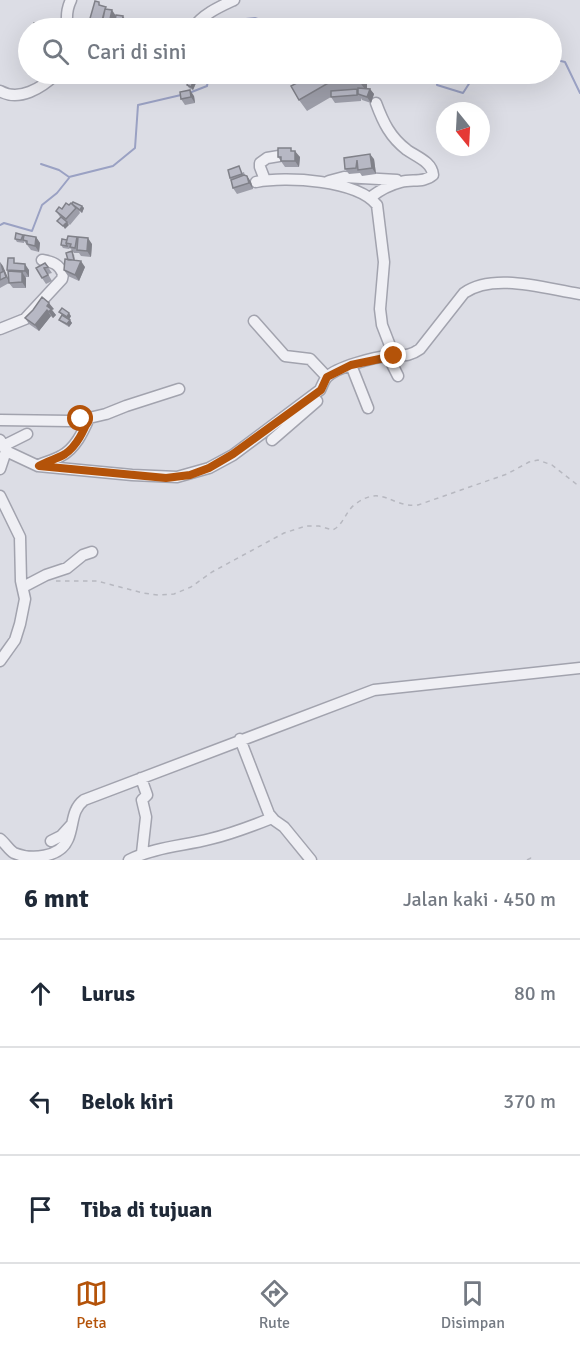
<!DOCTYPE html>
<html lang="id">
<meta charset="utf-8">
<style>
body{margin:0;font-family:Signika,sans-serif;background:#f6f6f7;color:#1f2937}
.compass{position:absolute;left:436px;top:102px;width:54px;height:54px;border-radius:50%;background:#fff;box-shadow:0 6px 24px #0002;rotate:162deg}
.stop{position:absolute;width:18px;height:18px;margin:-14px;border:4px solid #b45309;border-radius:50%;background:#fff}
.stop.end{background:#b45309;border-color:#fff;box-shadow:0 2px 6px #0008}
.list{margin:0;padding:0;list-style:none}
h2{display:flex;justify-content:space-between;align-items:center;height:78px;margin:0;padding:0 24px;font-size:26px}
h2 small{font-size:20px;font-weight:400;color:#747a83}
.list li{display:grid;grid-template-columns:39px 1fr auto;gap:18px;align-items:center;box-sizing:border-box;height:108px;padding:0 24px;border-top:2px solid #e0e1e3}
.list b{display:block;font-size:22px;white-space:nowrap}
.list em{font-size:20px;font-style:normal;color:#747a83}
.icon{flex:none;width:33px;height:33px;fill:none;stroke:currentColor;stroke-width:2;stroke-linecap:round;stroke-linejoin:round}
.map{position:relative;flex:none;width:580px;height:860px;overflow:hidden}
.search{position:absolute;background:#fff;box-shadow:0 6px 24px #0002;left:18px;right:18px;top:18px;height:66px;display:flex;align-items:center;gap:15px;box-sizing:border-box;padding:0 21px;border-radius:33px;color:#747a83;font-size:22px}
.sheet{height:402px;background:#fff}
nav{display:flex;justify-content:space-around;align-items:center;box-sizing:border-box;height:84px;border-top:2px solid #e0e1e3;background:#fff;font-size:16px;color:#747a83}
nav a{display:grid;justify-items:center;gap:3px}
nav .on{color:#b45309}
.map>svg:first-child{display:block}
</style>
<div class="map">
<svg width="580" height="860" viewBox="0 0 580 860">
<rect width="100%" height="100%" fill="#dcdde5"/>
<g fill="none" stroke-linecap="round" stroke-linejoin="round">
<path stroke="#9aa1c3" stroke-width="2" d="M213 28 218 22 255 18 282 28
M552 59 565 62 580 93
M437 74V85L463 93 474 76 480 74
M189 93 207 86 209 74
M41 164 59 170 69 177 113 166 135 148 138 105 181 95
M0 225 4 223 32 231 42 205 57 193 69 178"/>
<g stroke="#a2a3ae" stroke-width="13">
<path id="minor" d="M68 28C66 18 66 10 71 0
M193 28C203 14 219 7 234 0
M171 75 172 74
M0 91C19 102 42 88 56 74
M265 180 260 167V163L267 158 279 156
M329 181 344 177 397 180
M256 182C286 176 357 180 377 205L384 262 380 309 382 325 394 356
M371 197C380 190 389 185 401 182 412 179 424 183 433 175 432 162 417 157 407 150 390 137 383 122 376 103
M254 321 285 356 310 359 327 377
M0 329 25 319 62 279 63 274C59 264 53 262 42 260
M388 356 398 376
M351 365 368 408
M0 420 70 421 89 418 106 414 126 406 179 389
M0 440 6 451 38 466 132 475 177 477 209 468 233 455 320 390C322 386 324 380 327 377 337 367 374 357 389 356 402 355 409 357 420 349L464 293C494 272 546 289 580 294
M272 440 317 401
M3 446 27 434
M39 465C46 462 54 460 61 456 75 449 83 432 89 418
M0 469 6 451
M0 496 20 537 21 581 25 599 20 624 15 640 0 661
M23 587 46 575 67 568 83 555 92 552
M240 739 269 814 274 820 284 827 311 860
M141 778 147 795 142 800 146 817 142 853
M0 839C5 843 9 850 14 853 31 860 60 858 68 839 74 825 71 810 84 800L374 690 580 668
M51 841 61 836 71 825
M129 860C155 847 183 846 210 839 231 834 252 826 272 818"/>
</g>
<path stroke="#b7b8c0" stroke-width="1.5" stroke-dasharray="4.5 4.5" stroke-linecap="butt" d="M56 581H97L143 593 158 595 174 594 191 587 212 572 284 533 306 526H319L333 530 336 528C344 522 346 512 354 505 383 483 390 508 418 505L507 474 529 462 538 460 552 465 580 487
M527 860 531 858 535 860"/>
<use href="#minor" stroke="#efeff4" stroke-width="10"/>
</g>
<path fill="#9d9ea9" d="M196 74H205V78L199 77 200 78 198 82 194 80 196 83 193 90 189 88 187 85 191 79 188 76 197 75Z
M330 74 367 83V88L370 89 374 94 371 103 362 100 361 98V101L335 103 331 97 307 111 299 100 314 79 319 80 330 75Z
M194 96 195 103 185 105 181 99Z
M292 151 300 157 299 167H285L278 157Z
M374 159 376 174 362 176 360 173 349 174 345 169Z
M244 172 245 176H247L251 182 253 189 237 194 233 188 230 178Z
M72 204 82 206 84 208 82 213 79 211 80 213 70 225 60 217 56 211Z
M24 236 36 237 40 243 39 252 31 250 24 241V243L17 242 15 239Z
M62 239 92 244 91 257 81 256 79 253H74L70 248 69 249 63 248 61 245Z
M74 254 75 261 85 267 79 281 68 276 64 270 68 260Z
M0 262 8 278V271L7 270 18 263 29 270V277H25L26 278V288H13L9 283 0 288Z
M45 263 52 273 48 274 52 281 46 284 42 278Z
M54 309 52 310 56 315 53 318 51 316 39 331 29 324 25 318Z
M59 312 71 316 69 319 72 323 69 327 61 322 59 320 63 316Z"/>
<path fill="#808189" d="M112 10 118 19 116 28H108Z
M123 16 127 22 126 28H121Z
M359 74H360L367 83V92L359 81Z
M198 75 200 78 198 82 196 79Z
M194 80 196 83 193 90 191 87Z
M370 89 374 94 371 103 367 97Z
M190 90 194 96 195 103 191 97Z
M295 151 300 157 299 167 295 161Z
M370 154 374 159 376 174 372 168Z
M247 176 251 182 253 189 249 183Z
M82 206 84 208 82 213 80 210Z
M67 222 69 225 65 229 63 226Z
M36 237 40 243 39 252 35 246Z
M88 238 92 244 91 257 87 251Z
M81 261 85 267 79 281 75 275Z
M0 262 3 266 10 283 2 270Z
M25 264 29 270V277L25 271Z
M22 272 26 278V288L22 282Z
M49 303 54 309 52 310 56 315 53 318 49 312 47 306Z
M47 310 51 316 39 331 35 325Z
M69 313 71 316 69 320 67 317Z
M70 320 72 323 69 327 67 324Z"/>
<path fill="#b7b8c4" stroke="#808189" stroke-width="1.5" d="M95 1 99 2V5L106 7 105 9 100 28H93L94 23 89 22Z
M105 9 112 10 108 28H101Z
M116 15 123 16 121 28H114Z
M34 23 44 26 43 28H32Z
M190 74H195L198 75 196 79 188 76Z
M330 74H359V81L330 82 299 100 291 86 310 76 314 79 317 78 319 80 330 75Z
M190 79 194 80 191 87 187 85Z
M358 88 370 89 367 97 358 94Z
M357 89V95L331 97V91Z
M190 90 191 97 181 99 180 92Z
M278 148H291V151H295V161H281V157H278Z
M370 154 372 168 358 170 357 160 356 168 345 169 344 158Z
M239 166 242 174 230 178 228 170Z
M244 175 247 176 249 183 233 188 231 180Z
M73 202 82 206 80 210 72 204Z
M66 203 69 205 71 203 76 208 66 219 56 211 59 207 62 209Z
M61 217 67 222 63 226 57 221Z
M16 233 23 235 21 240 15 239Z
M24 235 36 237 35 246 27 244V241L23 240Z
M68 236 77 237 75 248 70 247 71 244 66 243Z
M78 237 88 238 87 251 77 250Z
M62 239 67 240 66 243 67 246 61 245Z
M72 251 74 260H68L66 253Z
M8 258H14V263L25 264V271L7 270Z
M65 259 81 261 75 275 64 270Z
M45 263 48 267 44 268 48 275 42 278 36 268Z
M4 271 6 277 0 280V273Z
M8 271 22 272V282L9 283Z
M42 297 49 303 47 306 51 309 49 312 47 310 35 325 25 318 33 310Z
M62 308 69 313 67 317 59 312Z
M62 315 70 320 67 324 59 320Z"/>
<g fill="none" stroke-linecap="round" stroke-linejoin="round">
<path stroke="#b45309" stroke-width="8" d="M81 419 89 418C84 430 77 446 65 454 57 459 47 461 39 466L166 478 190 475 209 468 233 454 321 390 327 377 351 365 394 356"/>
</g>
</svg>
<svg class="compass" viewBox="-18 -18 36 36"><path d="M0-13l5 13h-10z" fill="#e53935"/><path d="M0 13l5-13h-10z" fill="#747a83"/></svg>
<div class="stop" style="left:81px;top:419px"></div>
<div class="stop end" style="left:394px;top:356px"></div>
<div class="search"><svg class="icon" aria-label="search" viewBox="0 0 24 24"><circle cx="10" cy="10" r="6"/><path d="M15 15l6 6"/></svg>Cari di sini</div>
</div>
<section class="sheet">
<h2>6 mnt<small>Jalan kaki · 450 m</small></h2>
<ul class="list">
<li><svg class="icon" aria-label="ahead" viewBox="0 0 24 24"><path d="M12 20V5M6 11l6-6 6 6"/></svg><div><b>Lurus</b></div><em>80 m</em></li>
<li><svg class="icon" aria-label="left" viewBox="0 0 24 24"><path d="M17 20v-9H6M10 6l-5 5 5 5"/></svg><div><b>Belok kiri</b></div><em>370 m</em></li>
<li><svg class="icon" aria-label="arrive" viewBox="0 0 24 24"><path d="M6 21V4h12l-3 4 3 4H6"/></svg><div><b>Tiba di tujuan</b></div></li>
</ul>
</section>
<nav>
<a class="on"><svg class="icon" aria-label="map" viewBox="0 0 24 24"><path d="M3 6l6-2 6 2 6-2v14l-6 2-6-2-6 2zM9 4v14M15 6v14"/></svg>Peta</a>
<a><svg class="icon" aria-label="directions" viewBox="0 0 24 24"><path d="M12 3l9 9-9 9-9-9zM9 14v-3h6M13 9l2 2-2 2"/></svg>Rute</a>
<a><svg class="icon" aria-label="saved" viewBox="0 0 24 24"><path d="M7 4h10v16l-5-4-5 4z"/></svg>Disimpan</a>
</nav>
